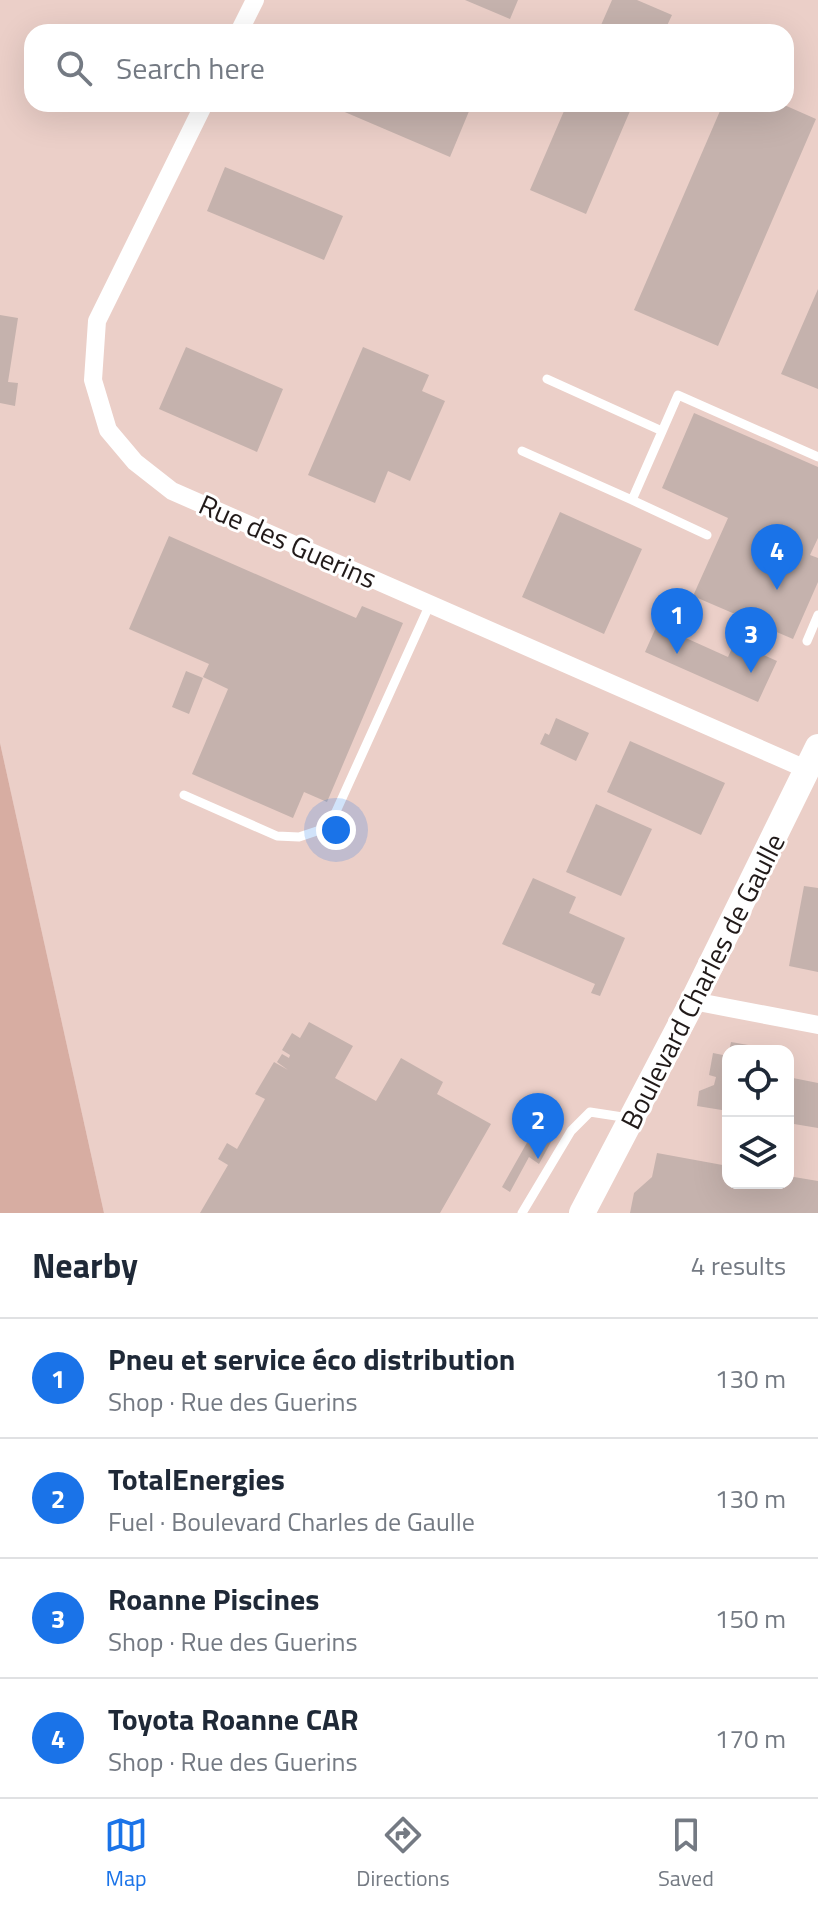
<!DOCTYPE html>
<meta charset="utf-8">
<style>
body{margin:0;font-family:"Titillium Web",sans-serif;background:#f6f6f7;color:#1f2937}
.controls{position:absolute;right:24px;bottom:24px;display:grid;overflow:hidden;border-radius:16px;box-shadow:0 8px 32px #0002}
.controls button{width:72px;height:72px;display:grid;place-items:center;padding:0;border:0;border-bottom:2px solid #e0e1e3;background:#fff;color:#1f2937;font:40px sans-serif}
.you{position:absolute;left:336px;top:830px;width:28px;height:28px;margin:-20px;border:6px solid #fff;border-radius:50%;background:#1a73e8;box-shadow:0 0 0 12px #1a73e833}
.badge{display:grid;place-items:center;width:52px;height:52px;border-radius:50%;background:#1a73e8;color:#fff;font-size:26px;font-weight:700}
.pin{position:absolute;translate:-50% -66px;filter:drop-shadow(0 2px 4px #0008)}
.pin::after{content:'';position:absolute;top:42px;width:28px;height:24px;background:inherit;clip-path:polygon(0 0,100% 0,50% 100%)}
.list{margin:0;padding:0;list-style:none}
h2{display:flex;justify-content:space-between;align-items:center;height:104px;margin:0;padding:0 32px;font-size:34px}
h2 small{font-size:26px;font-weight:400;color:#747a83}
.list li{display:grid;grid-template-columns:52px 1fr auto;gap:24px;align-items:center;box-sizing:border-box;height:120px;padding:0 32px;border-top:2px solid #e0e1e3}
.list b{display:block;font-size:30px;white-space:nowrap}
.list p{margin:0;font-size:26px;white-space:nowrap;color:#747a83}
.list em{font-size:26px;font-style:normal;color:#747a83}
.icon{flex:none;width:44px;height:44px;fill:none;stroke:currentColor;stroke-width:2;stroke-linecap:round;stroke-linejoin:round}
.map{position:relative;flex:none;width:818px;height:1213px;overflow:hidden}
.search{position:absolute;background:#fff;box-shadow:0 8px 32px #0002;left:24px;right:24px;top:24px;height:88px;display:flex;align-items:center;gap:20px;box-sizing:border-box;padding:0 28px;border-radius:24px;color:#747a83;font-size:30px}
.sheet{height:584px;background:#fff}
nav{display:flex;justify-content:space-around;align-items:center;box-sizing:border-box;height:112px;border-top:2px solid #e0e1e3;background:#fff;font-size:22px;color:#747a83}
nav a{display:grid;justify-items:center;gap:4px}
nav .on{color:#1a73e8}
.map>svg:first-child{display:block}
</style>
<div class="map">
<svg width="818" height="1213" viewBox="0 0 818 1213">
<rect width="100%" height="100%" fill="#f3dfda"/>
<path fill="#ebcfc8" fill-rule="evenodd" d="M0 0H818V1213H104L0 743ZM32 32H786V104H32ZM728 1051H788V1183H728Z"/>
<path fill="#d7ada2" d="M0 743 104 1213H0Z"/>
<path fill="#c5b2ad" d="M465 0H518L510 19Z
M612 0H637L672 15 664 32H598Z
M326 104H472L450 157Z
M567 104H633L586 214 530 190Z
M723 104H782L816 119 718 346 634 310Z
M225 167 343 216 324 260 207 211Z
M818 289V389L781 374Z
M0 315 18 318 8 382 18 383 15 406 0 403Z
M186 347 283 389 257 452 159 409Z
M363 347 429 375 422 391 445 401 410 481 388 471 375 503 308 475Z
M694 413 818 467V538L810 555 818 558V582L793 639 693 596 728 518 662 488Z
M560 512 642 549 604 634 522 597Z
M169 536 356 618 362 606 403 623 327 802 304 792 293 818 192 774 228 689 203 677 209 664 129 629Z
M657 625 728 657 733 646 739 644 777 661 758 702 645 652Z
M186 671 203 678 189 714 172 707Z
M556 718 589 733 576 761 540 744 545 733 549 735Z
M630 741 725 783 701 835 607 792Z
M596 804 652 829 621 896 566 872Z
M533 878 576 897 569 913 625 938 600 996 591 993 595 984 502 944Z
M804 886 818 888V972L789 966Z
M309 1022 353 1046 335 1078 376 1101 401 1058 443 1082 437 1094 491 1124 440 1213H200L228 1165 218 1159 227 1143 237 1149 265 1099 255 1094 274 1062 288 1070 277 1062 282 1054 289 1058 290 1055 282 1050 292 1033 300 1038Z
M731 1042 766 1048 768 1051H729Z
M713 1053 728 1056V1111L697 1106 699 1091 714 1085 716 1077 709 1075Z
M788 1077 818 1083V1128L788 1123Z
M546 1109 563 1120 539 1164 529 1157 510 1192 502 1187Z
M657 1153 728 1166V1183H788V1176L818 1181V1213H630L634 1193 652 1177Z"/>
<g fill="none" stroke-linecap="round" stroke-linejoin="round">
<path stroke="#fff" stroke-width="9" d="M547 379 662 431
M522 451 632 500 678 395 818 457
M632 500 707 535
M807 641 818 615
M184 795 277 836 299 837 329 827 430 604
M522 1213 571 1131 590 1112 629 1118"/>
<path stroke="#fff" stroke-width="18" d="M239 32 255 0
M204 104 97 321 93 380 108 430 135 462 172 491 808 770
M693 1001 818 1025"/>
<path stroke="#fff" stroke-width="26" d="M582 1213 693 1001 818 747"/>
</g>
<g text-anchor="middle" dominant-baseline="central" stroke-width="6" stroke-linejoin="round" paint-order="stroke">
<g font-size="28" fill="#211a19" stroke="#fff">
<text transform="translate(288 541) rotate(24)">Rue des Guerins</text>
<text transform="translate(702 981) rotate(-63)">Boulevard Charles de Gaulle</text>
</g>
</g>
</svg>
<div class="controls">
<button><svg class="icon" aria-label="locate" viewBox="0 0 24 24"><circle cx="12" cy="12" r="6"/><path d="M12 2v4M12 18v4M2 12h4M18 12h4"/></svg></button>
<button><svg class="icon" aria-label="layers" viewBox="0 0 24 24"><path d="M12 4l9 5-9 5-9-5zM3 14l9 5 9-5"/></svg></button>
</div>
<div class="you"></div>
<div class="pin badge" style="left:677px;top:654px">1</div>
<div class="pin badge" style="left:538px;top:1159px">2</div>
<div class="pin badge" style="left:751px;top:673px">3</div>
<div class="pin badge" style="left:777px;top:590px">4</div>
<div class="search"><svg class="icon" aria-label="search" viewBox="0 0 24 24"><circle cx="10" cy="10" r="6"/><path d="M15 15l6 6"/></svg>Search here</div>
</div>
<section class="sheet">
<h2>Nearby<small>4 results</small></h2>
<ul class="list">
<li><span class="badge">1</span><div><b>Pneu et service éco distribution</b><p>Shop · Rue des Guerins</p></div><em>130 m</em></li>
<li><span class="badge">2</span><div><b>TotalEnergies</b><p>Fuel · Boulevard Charles de Gaulle</p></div><em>130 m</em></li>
<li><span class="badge">3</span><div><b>Roanne Piscines</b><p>Shop · Rue des Guerins</p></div><em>150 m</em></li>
<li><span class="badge">4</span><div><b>Toyota Roanne CAR</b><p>Shop · Rue des Guerins</p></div><em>170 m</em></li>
</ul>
</section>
<nav>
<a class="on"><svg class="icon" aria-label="map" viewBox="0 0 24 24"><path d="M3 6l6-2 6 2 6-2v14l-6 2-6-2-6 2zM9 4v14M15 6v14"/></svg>Map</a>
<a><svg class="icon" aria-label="directions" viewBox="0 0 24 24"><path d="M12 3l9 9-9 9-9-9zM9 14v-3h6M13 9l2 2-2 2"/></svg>Directions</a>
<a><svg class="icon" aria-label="saved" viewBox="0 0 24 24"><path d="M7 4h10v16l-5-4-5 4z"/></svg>Saved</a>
</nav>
